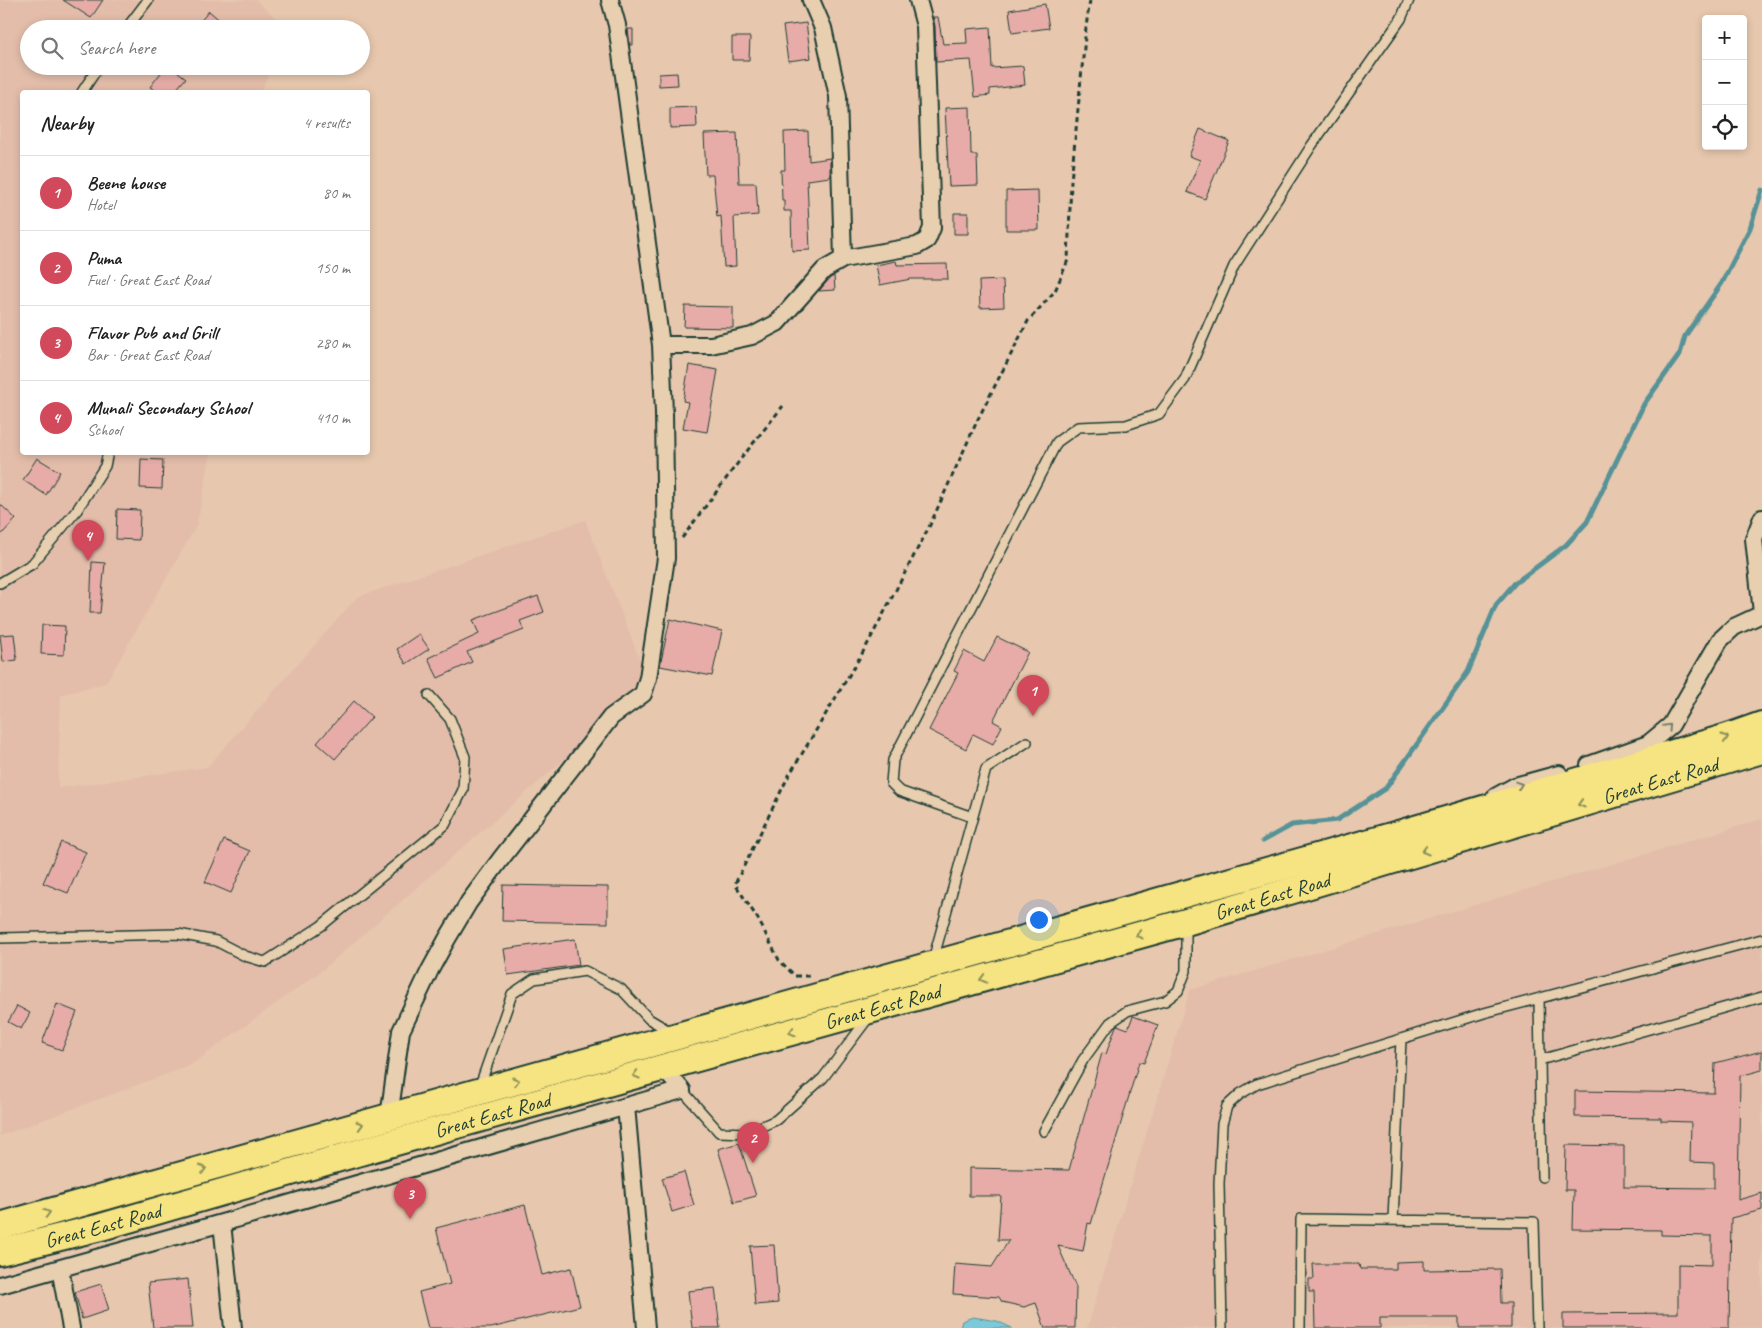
<!DOCTYPE html>
<meta charset="utf-8">
<style>
body{margin:0;font-family:Caveat,sans-serif;background:#f6f6f6;color:#222}
.controls{position:absolute;right:15px;top:15px;display:grid;overflow:hidden;border-radius:5px;box-shadow:0 2px 8px #0003}
.controls button{width:45px;height:45px;display:grid;place-items:center;padding:0;border:0;border-bottom:1px solid #e0e0e0;background:#fff;color:#222;font:25px sans-serif}
.you{position:absolute;left:1038px;top:919px;width:18px;height:18px;margin:-12px;border:4px solid #fff;border-radius:50%;background:#1a73e8;box-shadow:0 0 0 8px #1a73e833}
.badge{display:grid;place-items:center;width:32px;height:32px;border-radius:50%;background:#d1495b;color:#fff;font-size:16px;font-weight:700}
.pin{position:absolute;translate:-50% -41px;filter:drop-shadow(0 1px 2px #0008)}
.pin::after{content:'';position:absolute;top:26px;width:18px;height:15px;background:inherit;clip-path:polygon(0 0,100% 0,50% 100%)}
.list{margin:0;padding:0;list-style:none}
h2{display:flex;justify-content:space-between;align-items:center;height:65px;margin:0;padding:0 20px;font-size:21px}
h2 small{font-size:16px;font-weight:400;color:#767676}
.list li{display:grid;grid-template-columns:32px 1fr auto;gap:15px;align-items:center;box-sizing:border-box;height:75px;padding:0 20px;border-top:1px solid #e0e0e0}
.list b{display:block;font-size:19px;white-space:nowrap}
.list p{margin:0;font-size:16px;white-space:nowrap;color:#767676}
.list em{font-size:16px;font-style:normal;color:#767676}
.icon{flex:none;width:28px;height:28px;fill:none;stroke:currentColor;stroke-width:2;stroke-linecap:round;stroke-linejoin:round}
.map{position:relative;flex:none;width:1762px;height:1328px;overflow:hidden}
.search{position:absolute;background:#fff;box-shadow:0 2px 8px #0003;left:20px;top:20px;width:350px;height:55px;display:flex;align-items:center;gap:12px;box-sizing:border-box;padding:0 18px;border-radius:28px;color:#767676;font-size:19px}
.panel{position:absolute;background:#fff;box-shadow:0 2px 8px #0003;left:20px;top:90px;width:350px;height:365px;border-radius:5px}
.map>svg:first-child{display:block}
</style>
<div class="map">
<svg width="1762" height="1328" viewBox="0 0 1762 1328">
<rect width="100%" height="100%" fill="#e7c8ae"/>
<filter id="ink" filterUnits="userSpaceOnUse"><feTurbulence type="fractalNoise" baseFrequency=".02" numOctaves="2"/><feDisplacementMap in="SourceGraphic" scale="10" xChannelSelector="R" yChannelSelector="G"/><feConvolveMatrix kernelMatrix="1 2 1 2 8 2 1 2 1" color-interpolation-filters="sRGB"/></filter>
<g filter="url(#ink)">
<path fill="#e3bdaa" d="M0 0H256L288 29H29V66H272L261 92H22V452L211 453 197 525 106 683 61 695 58 788 207 767 357 597 585 520 650 685 320 972 191 1065 0 1136Z
M1762 819V1328H1087L1190 990Z"/>
<path fill="#7bcad9" stroke="#569297" d="M973 1317 997 1321 1012 1328H960L962 1321Z"/>
<g fill="none" stroke-linecap="round" stroke-linejoin="round">
<path stroke="#569297" stroke-width="5" d="M1263 841 1292 825 1337 820 1386 788 1468 672 1496 605 1515 583 1566 545 1587 522 1644 404 1680 354 1685 336 1722 283 1750 228 1762 190"/>
</g>
<path fill="#e7aca8" stroke="#1f3d34" d="M63 0H103L91 18Z
M1045 4 1049 28 1012 33 1009 10Z
M209 11 230 29H194Z
M933 17H938L943 44 967 43 966 29 990 27 992 68 1023 66 1025 85 990 89V95L975 97 971 60 936 62 935 26Z
M806 23 811 58 788 61 783 26Z
M628 29H633V45H630Z
M732 37H750L749 60H732Z
M166 66H170L186 78 174 92H157L150 87Z
M677 73 678 85 659 86V74Z
M696 107 697 127 670 128V108Z
M970 107 971 155H977L978 185 949 186 945 108Z
M1200 129 1229 141 1205 199 1187 192 1200 160 1189 156Z
M808 131 809 161 830 158V177L807 180 810 250 792 251 791 211H784V200H782L781 170H785L784 132Z
M737 133 739 183H756L758 215 734 217 736 266 724 267 721 216 717 217 713 175H706L704 134Z
M1038 190 1039 230H1006V191Z
M954 213H968V234H954Z
M896 261 897 265 947 264 948 279H911L880 285 876 265Z
M834 276 835 290 819 291 830 278Z
M1003 280 1004 307 980 308 979 281Z
M685 306 733 307V328L684 327Z
M689 365 718 370 707 432 683 428 688 402 683 401Z
M37 458 60 472 46 495 23 480Z
M141 459 163 460 162 489 140 488Z
M0 504 16 519 0 536Z
M117 509 140 510 139 540 116 539Z
M92 562 105 563 100 613H90Z
M538 596 544 612 520 621 524 630 467 652 472 662 438 678 428 658 479 634 473 620Z
M670 619 722 631 712 676 660 666Z
M42 625 65 626 64 655 41 654Z
M14 634 17 660 3 662 0 635Z
M419 634 429 649 406 664 397 649Z
M997 637 1028 652 993 721 1002 726 993 744 973 734 966 749 929 730 958 673 954 671 964 651 984 662Z
M354 701 372 717 335 759 317 743Z
M224 840 250 851 231 893 205 882Z
M61 842 86 852 68 893 43 883Z
M503 885 608 887V923L502 921Z
M575 939 579 965 508 975 504 949Z
M57 1004 77 1012 62 1050 42 1043Z
M17 1006 30 1013 21 1029 8 1022Z
M1133 1016 1158 1025 1144 1063 1139 1062 1091 1224 1088 1223 1083 1251 1058 1246 1076 1287 1075 1328H1045L1036 1303 1024 1307 1002 1302 999 1297 953 1294 955 1264 992 1267 1009 1240H998L1001 1196H969V1168L1069 1170 1102 1053 1106 1054 1116 1026 1117 1025 1128 1029Z
M1762 1051V1070L1740 1076 1738 1200 1762 1193V1210L1731 1218 1729 1328H1563V1314L1678 1313V1264L1712 1265V1236L1661 1235V1230L1573 1229 1574 1190H1565L1566 1145 1624 1146V1187L1714 1188V1163L1690 1162 1691 1122 1661 1121V1118L1575 1117V1091L1714 1093 1715 1063Z
M739 1143 756 1196 734 1202 718 1149Z
M684 1172 694 1205 672 1212 662 1178Z
M525 1205 542 1275 571 1268 580 1306 491 1328H428L419 1292 450 1284 436 1228Z
M774 1245 778 1303 755 1305 750 1246Z
M1424 1261V1270L1500 1269 1501 1303H1511V1328H1459V1318H1380V1328H1315L1314 1292H1309V1279H1314L1313 1264H1359L1360 1269H1396V1262Z
M188 1279 193 1328H153L148 1283Z
M101 1284 109 1310 82 1319 75 1292Z
M715 1288 720 1328H692L688 1291Z"/>
<g fill="none" stroke-linecap="round" stroke-linejoin="round">
<g stroke="#1f3d34" stroke-width="12">
<path id="service" d="M126 29 148 0
M82 92 99 66
M0 583 32 564 77 510 105 466 108 452
M972 817 899 791 891 783 893 760 1057 442 1078 427 1126 425 1159 414 1185 379 1234 266 1312 145 1401 19 1409 0
M0 938 178 934 216 941 245 956 265 962 321 926 445 825 463 790 465 757 450 719 429 695
M933 960 986 769 1027 742
M1539 999 1542 1177
M1540 1060 1762 997
M479 1088 512 994 534 979 585 971 621 989 649 1019 671 1032
M682 1090 719 1132 747 1133 776 1120 823 1078 869 1017
M1044 1131 1083 1060 1110 1023 1127 1011 1165 1001 1178 991 1186 971V924
M1393 1220 1401 1039
M1222 1328 1219 1184 1222 1124 1227 1106 1240 1094 1257 1084 1484 1013 1762 939
M1300 1328 1301 1219 1534 1222 1537 1328"/>
</g>
<g stroke="#1f3d34" stroke-width="20">
<path id="minor" d="M811 0 823 28 838 96 843 259
M661 345H711L752 336 777 323 824 270 843 259 917 246 927 240 932 228 925 26 918 0
M1762 518 1754 539 1762 613
M1589 765 1648 744 1671 725 1720 640 1734 627 1762 614
M1495 797 1515 786 1559 774
M626 1106 646 1328
M389 1117 401 1031 430 970 447 939 469 902 500 860 611 717 643 694 648 678 666 558 664 413 661 345 617 25 610 0
M222 1223 233 1328
M60 1268 71 1328
M0 1285 222 1223 682 1090 663 1068"/>
</g>
<g stroke="#1f3d34" stroke-width="30">
<g id="primary">
<path d="M0 1226 1395 835 1728 737 1762 725"/>
<path id="s1" d="M0 1252 101 1227 374 1148 1186 922 1762 750"/>
</g>
</g>
<path stroke="#1f3d34" stroke-width="3" stroke-dasharray="5 4" stroke-linecap="butt" d="M682 538 743 456 783 406
M809 976H795L779 960 758 919 735 884 788 777 866 647 930 525 978 419 1028 321 1055 291 1068 260 1071 181 1086 27 1090 0"/>
<use href="#service" stroke="#e7cfaf" stroke-width="9"/>
<use href="#minor" stroke="#e7cfaf" stroke-width="16"/>
<use href="#primary" stroke="#f6e381" stroke-width="26"/>
</g>
<defs><path id="oneway-chevron" d="M-2-3.5L2.5 0L-2 3.5" fill="none" stroke-width="1.6" stroke-linecap="round" stroke-linejoin="round" transform="scale(1.25)"/></defs>
<g stroke="#797f6b">
<use href="#oneway-chevron" transform="translate(1668 727) rotate(-47)"/>
<use href="#oneway-chevron" transform="translate(1519 785) rotate(-19)"/>
</g>
<g stroke="#8a905a">
<use href="#oneway-chevron" transform="translate(1725 738) rotate(-17)"/>
<use href="#oneway-chevron" transform="translate(1581 804) rotate(163)"/>
<use href="#oneway-chevron" transform="translate(1425 851) rotate(163)"/>
<use href="#oneway-chevron" transform="translate(1139 935) rotate(164)"/>
<use href="#oneway-chevron" transform="translate(983 979) rotate(164)"/>
<use href="#oneway-chevron" transform="translate(792 1032) rotate(164)"/>
<use href="#oneway-chevron" transform="translate(636 1075) rotate(164)"/>
<use href="#oneway-chevron" transform="translate(516 1081) rotate(-16)"/>
<use href="#oneway-chevron" transform="translate(360 1125) rotate(-16)"/>
<use href="#oneway-chevron" transform="translate(203 1169) rotate(-16)"/>
<use href="#oneway-chevron" transform="translate(47 1213) rotate(-16)"/>
</g>
</g>
<g text-anchor="middle" dominant-baseline="central" stroke-width="4" stroke-linejoin="round" paint-order="stroke">
<g font-size="21" fill="#1f3d34" stroke="#e7cfaf">
<text stroke="none"><textPath href="#s1" startOffset="1726">Great East Road</textPath></text>
<text stroke="none"><textPath href="#s1" startOffset="1321">Great East Road</textPath></text>
<text stroke="none"><textPath href="#s1" startOffset="916">Great East Road</textPath></text>
<text stroke="none"><textPath href="#s1" startOffset="511">Great East Road</textPath></text>
<text stroke="none"><textPath href="#s1" startOffset="106">Great East Road</textPath></text>
</g>
</g>
</svg>
<div class="controls">
<button>+</button>
<button>−</button>
<button><svg class="icon" aria-label="locate" viewBox="0 0 24 24"><circle cx="12" cy="12" r="6"/><path d="M12 2v4M12 18v4M2 12h4M18 12h4"/></svg></button>
</div>
<div class="you"></div>
<div class="pin badge" style="left:1033px;top:716px">1</div>
<div class="pin badge" style="left:753px;top:1163px">2</div>
<div class="pin badge" style="left:410px;top:1219px">3</div>
<div class="pin badge" style="left:88px;top:561px">4</div>
<div class="search"><svg class="icon" aria-label="search" viewBox="0 0 24 24"><circle cx="10" cy="10" r="6"/><path d="M15 15l6 6"/></svg>Search here</div>
<section class="panel">
<h2>Nearby<small>4 results</small></h2>
<ul class="list">
<li><span class="badge">1</span><div><b>Beene house</b><p>Hotel</p></div><em>80 m</em></li>
<li><span class="badge">2</span><div><b>Puma</b><p>Fuel · Great East Road</p></div><em>150 m</em></li>
<li><span class="badge">3</span><div><b>Flavor Pub and Grill</b><p>Bar · Great East Road</p></div><em>280 m</em></li>
<li><span class="badge">4</span><div><b>Munali Secondary School</b><p>School</p></div><em>410 m</em></li>
</ul>
</section>
</div>
